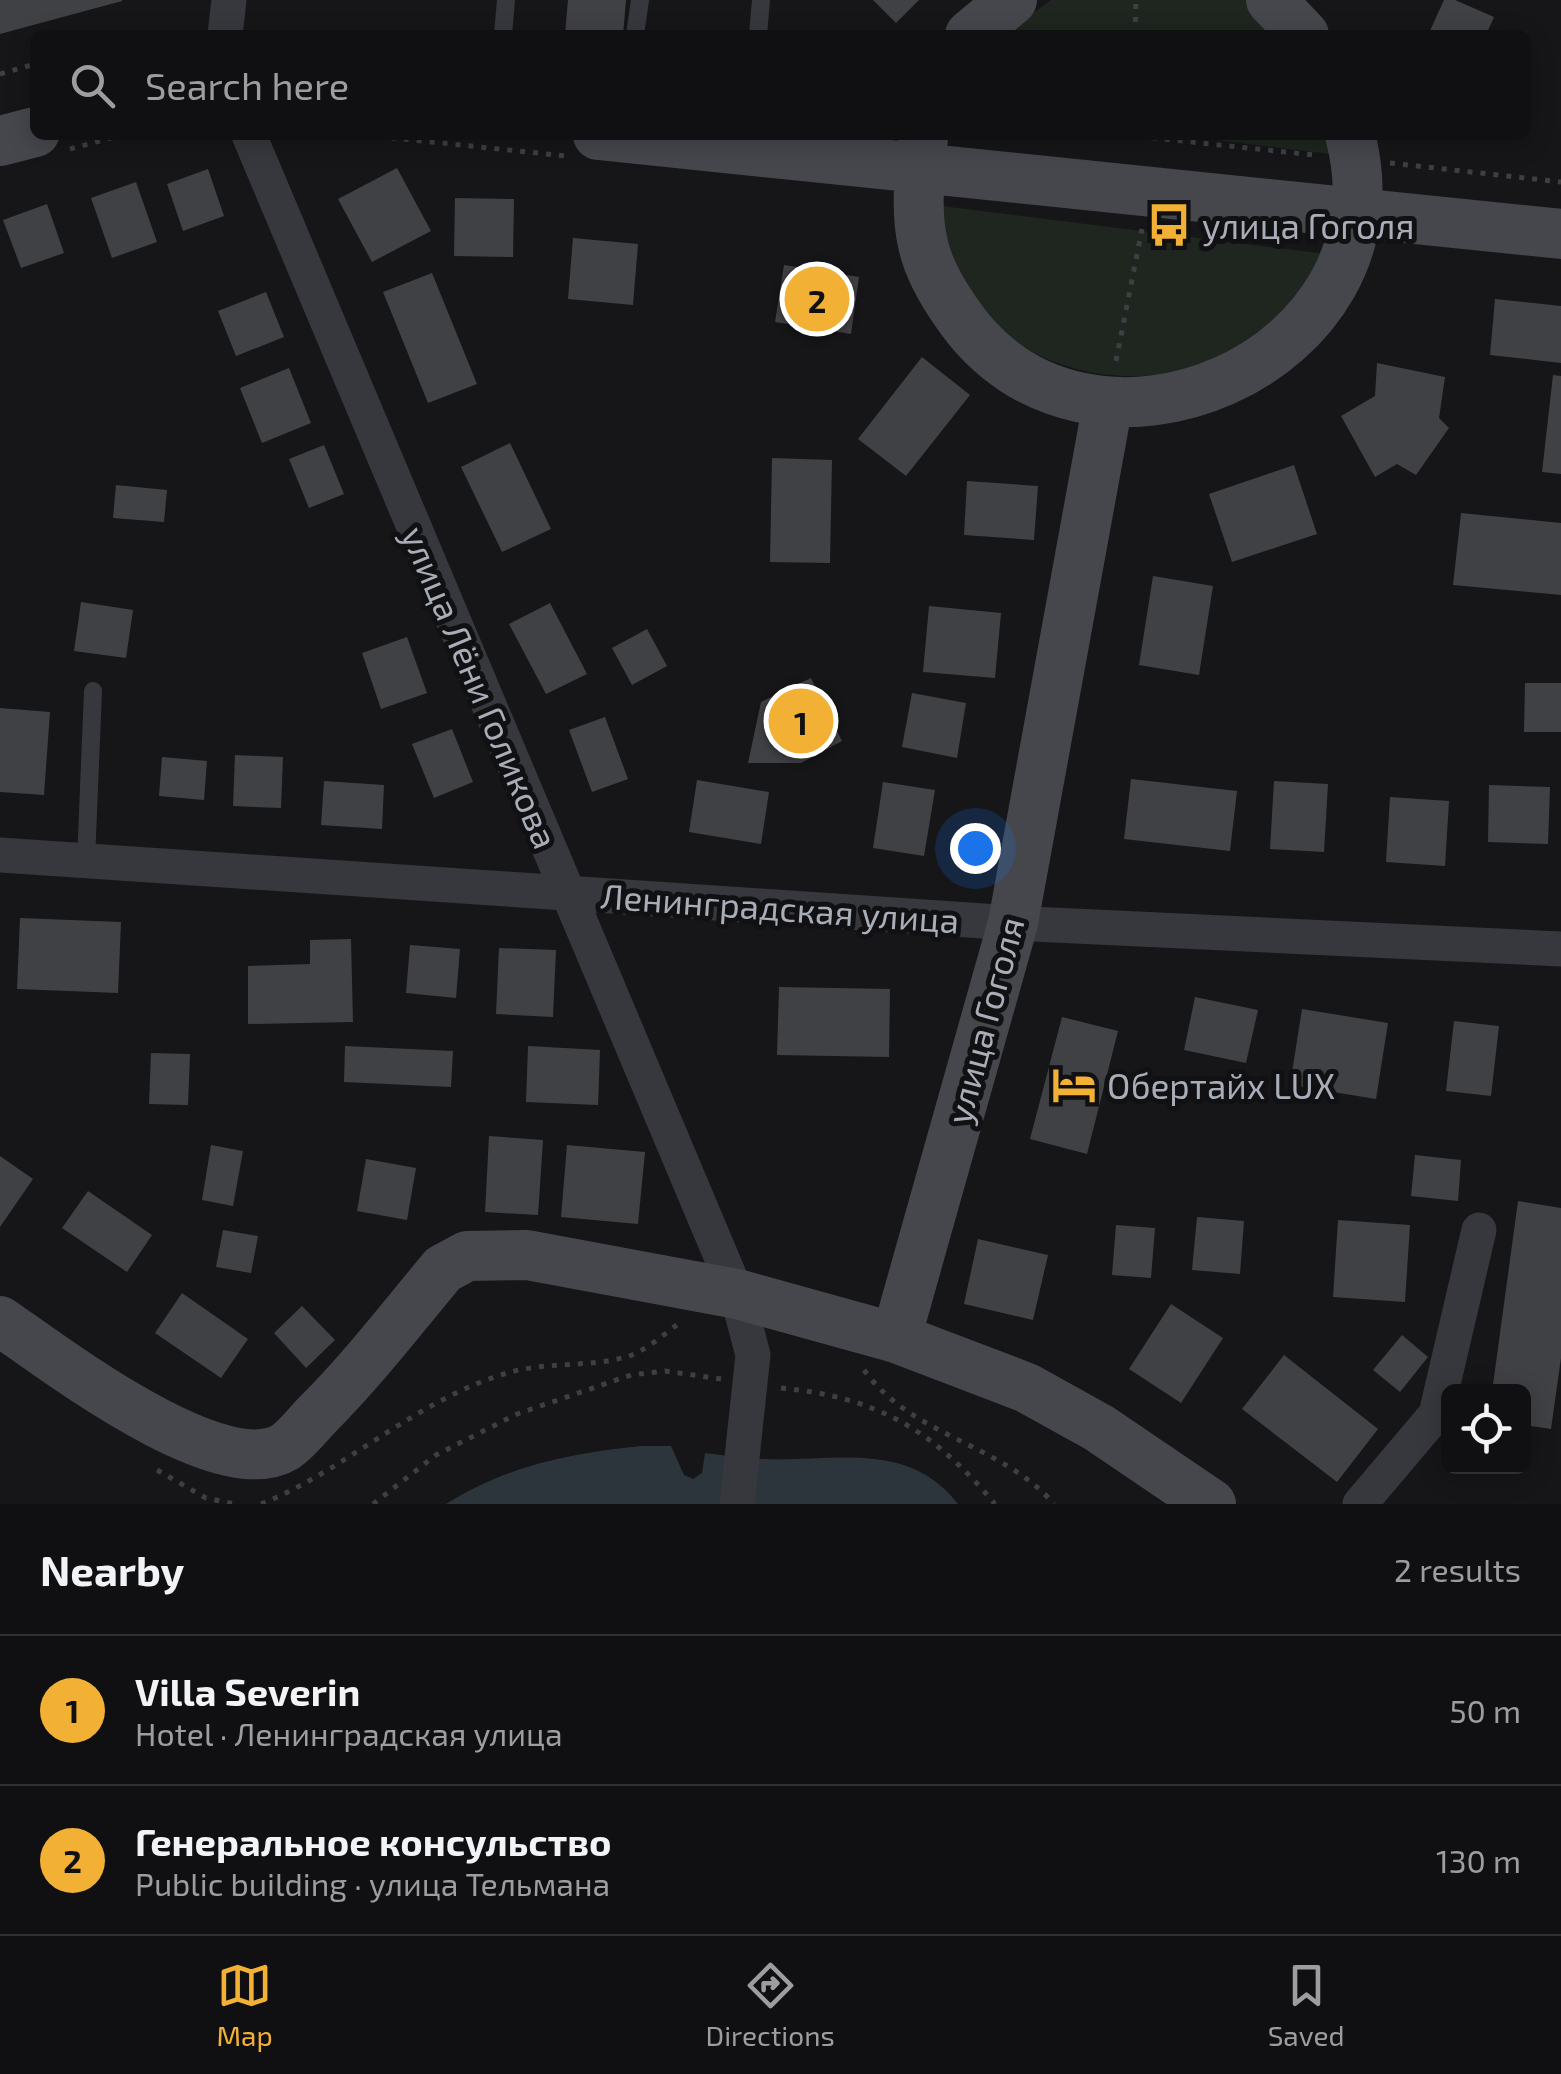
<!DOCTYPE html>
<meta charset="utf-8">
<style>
body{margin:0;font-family:"Exo 2",sans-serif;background:#1e1e20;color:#f1f3f6}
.controls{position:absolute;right:30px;bottom:30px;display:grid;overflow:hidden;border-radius:15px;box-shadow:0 5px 25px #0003}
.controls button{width:90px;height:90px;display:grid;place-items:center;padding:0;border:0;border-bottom:2px solid #303032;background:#101012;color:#f1f3f6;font:50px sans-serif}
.you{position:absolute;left:975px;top:848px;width:35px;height:35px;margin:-25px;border:8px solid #fff;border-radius:50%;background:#1a73e8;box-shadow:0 0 0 15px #1a73e833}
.badge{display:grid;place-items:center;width:65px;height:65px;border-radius:50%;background:#f2b134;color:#111;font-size:32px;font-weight:700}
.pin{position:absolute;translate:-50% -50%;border:5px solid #fff;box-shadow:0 2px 10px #0006}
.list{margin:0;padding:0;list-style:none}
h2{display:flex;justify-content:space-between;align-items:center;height:130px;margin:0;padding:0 40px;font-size:42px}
h2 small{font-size:32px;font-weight:400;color:#9c9d9f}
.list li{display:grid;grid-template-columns:65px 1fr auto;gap:30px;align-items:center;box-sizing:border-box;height:150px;padding:0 40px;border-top:2px solid #303032}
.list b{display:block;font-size:38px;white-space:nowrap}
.list p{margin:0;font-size:32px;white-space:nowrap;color:#9c9d9f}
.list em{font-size:32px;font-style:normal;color:#9c9d9f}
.icon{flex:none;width:55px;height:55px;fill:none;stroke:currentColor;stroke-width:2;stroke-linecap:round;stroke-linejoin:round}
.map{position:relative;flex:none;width:1561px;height:1504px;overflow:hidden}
.search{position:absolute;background:#101012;box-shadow:0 5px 25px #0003;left:30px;right:30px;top:30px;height:110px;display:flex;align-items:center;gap:25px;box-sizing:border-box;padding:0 35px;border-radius:15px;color:#9c9d9f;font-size:38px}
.sheet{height:430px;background:#101012}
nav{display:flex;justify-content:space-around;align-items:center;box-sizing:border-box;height:140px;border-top:2px solid #303032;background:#101012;font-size:28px;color:#9c9d9f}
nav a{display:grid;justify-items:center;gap:5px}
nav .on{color:#f2b134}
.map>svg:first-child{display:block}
</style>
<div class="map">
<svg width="1561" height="1504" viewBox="0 0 1561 1504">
<rect width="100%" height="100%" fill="#161618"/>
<path fill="#1e261f" d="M1051 0H1248L1290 35H1003Z
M1175 135H1336L1338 155Z
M942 206 1327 254C1305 286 1280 323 1246 344 1126 419 947 359 942 206Z"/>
<path fill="#2c353c" d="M641 1446H671L684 1475 693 1479 702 1473 705 1453C723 1455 742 1458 760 1459 829 1463 907 1438 958 1504H446C506 1466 571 1453 641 1446Z"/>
<path fill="#404145" d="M0 0H122V1L0 34Z
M568 0H626L623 35 565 34Z
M873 0H919L896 23Z
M1444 0H1455L1494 17 1486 35H1428Z
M397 168 431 231 372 262 338 199Z
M208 169 224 216 183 231 167 184Z
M136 182 157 242 112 258 91 198Z
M455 198 514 199 513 257 454 256Z
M47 204 64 253 21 268 3 220Z
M573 238 638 244 633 305 568 299Z
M784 265 859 277 851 334 775 322Z
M432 273 477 384 428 403 383 292Z
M266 292 284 337 236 356 218 311Z
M1495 299 1561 306V363L1490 355Z
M922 357 970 395 906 476 858 439Z
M1377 363 1445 377 1439 418 1449 428 1416 475 1397 464 1375 477 1341 416 1375 396Z
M289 368 311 423 262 443 240 388Z
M1553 375 1561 376V474L1542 472Z
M510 443 551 529 502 552 461 467Z
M324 445 344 494 309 508 289 459Z
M772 458 832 460 830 563 770 562Z
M1294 465 1317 534 1232 562 1209 494Z
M967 481 1038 486 1034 540 964 535Z
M116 485 167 490 164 522 113 518Z
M1461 513 1561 523V595L1453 585Z
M1153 576 1213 586 1199 675 1139 665Z
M81 602 133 610 126 658 74 651Z
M550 603 587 674 546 694 509 624Z
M929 606 1001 613 995 678 923 672Z
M647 629 667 666 632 685 612 648Z
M407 637 427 693 381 709 362 653Z
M811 678 842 741 801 763H748L761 702Z
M1525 683H1561V732H1524Z
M912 693 966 703 957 758 902 747Z
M0 708 50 712 44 795 0 792Z
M605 717 628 779 592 792 569 730Z
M452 729 473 782 434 798 412 744Z
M235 755 283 757 281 808 233 806Z
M162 757 207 761 204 800 159 796Z
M1131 779 1237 791 1230 851 1124 839Z
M697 780 769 792 761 844 689 832Z
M324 781 384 785 382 829 321 825Z
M1274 781 1328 784 1324 852 1270 849Z
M883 782 935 790 924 856 873 848Z
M1489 785 1550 787 1548 844 1488 842Z
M1390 797 1449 801 1445 866 1386 862Z
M20 918 121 922 118 993 17 989Z
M351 939 353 1022 248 1024V966L310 964V940Z
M410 945 460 949 456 998 406 993Z
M499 948 556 950 553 1017 496 1014Z
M779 987 890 989 889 1057 777 1055Z
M1195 997 1258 1010 1246 1063 1184 1050Z
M1302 1009 1388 1023 1376 1099 1290 1085Z
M1062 1017 1118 1031 1087 1154 1030 1139Z
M1454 1021 1499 1026 1491 1096 1446 1091Z
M345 1046 453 1051 451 1087 344 1082Z
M528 1046 600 1050 598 1105 526 1102Z
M151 1053 190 1054 188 1105 149 1104Z
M489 1136 543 1140 538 1215 485 1212Z
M211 1145 243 1151 233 1206 202 1200Z
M567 1145 645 1152 638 1224 561 1217Z
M1415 1155 1461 1160 1458 1201 1411 1196Z
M0 1156 33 1179 0 1227Z
M366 1159 416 1168 407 1220 357 1211Z
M88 1191 152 1235 127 1272 62 1228Z
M1518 1201 1561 1208V1358L1551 1429 1524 1425V1392H1492Z
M1197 1217 1244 1221 1240 1274 1192 1270Z
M1338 1220 1410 1225 1405 1302 1333 1297Z
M1116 1225 1155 1228 1151 1278 1112 1275Z
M223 1230 258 1236 251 1273 216 1267Z
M978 1239 1048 1255 1033 1320 964 1304Z
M182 1293 248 1339 221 1378 155 1333Z
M1171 1304 1223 1338 1181 1403 1129 1369Z
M302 1306 335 1340 306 1368 274 1333Z
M1402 1335 1428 1357 1400 1392 1373 1370Z
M1284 1355 1378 1429 1337 1482 1242 1409Z"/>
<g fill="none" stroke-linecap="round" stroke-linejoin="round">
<path stroke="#3d3f44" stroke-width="5" stroke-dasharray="5 8" stroke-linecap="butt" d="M144 35 195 34
M1135 35 1136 0
M0 74 35 64
M365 135 566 156
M1126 135 1314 155
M70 149 122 135
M1390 163 1561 182
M1116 361 1142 229
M864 1370C912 1437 1001 1443 1054 1504
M781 1388C877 1397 933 1430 995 1504
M157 1470 206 1498 235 1504
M261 1504C346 1470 415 1401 504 1374 544 1361 586 1368 626 1357 644 1352 663 1335 678 1324
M373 1504 436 1455 517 1414 631 1375 665 1371 721 1379"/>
<path stroke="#37383d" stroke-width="18" d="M503 35 506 0
M635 35 640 0
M758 35 761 0
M86 861 93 691"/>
<path stroke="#37383d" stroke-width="35" d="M225 35 229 0
M249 135 737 1294 753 1355 737 1504
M0 855 1013 923 1561 949
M1360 1504 1436 1414 1479 1230"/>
<path stroke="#45474d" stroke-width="50" d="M1271 0 1304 35
M970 35 1012 0
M598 135 1561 234
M923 138C920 172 915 211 923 244 928 268 942 292 956 312 1085 505 1411 361 1350 135
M0 141 35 132
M0 1321C54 1358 220 1486 285 1447 297 1439 308 1424 318 1414 363 1369 402 1318 443 1269L467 1256 527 1255 737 1294 896 1338 1027 1388 1099 1428 1211 1504
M896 1338 1013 923 1108 403"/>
</g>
<defs>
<g id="bus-bare" transform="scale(3.45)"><path d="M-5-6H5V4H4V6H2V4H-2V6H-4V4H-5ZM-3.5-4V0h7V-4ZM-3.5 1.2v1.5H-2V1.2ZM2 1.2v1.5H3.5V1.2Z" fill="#f2b134" stroke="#111113" stroke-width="2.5" paint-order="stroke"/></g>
<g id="hotel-bare" transform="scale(3.45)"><path d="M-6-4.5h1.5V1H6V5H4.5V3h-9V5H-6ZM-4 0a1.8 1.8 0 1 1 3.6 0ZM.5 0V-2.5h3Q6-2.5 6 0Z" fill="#f2b134" stroke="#111113" stroke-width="2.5" paint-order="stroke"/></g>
</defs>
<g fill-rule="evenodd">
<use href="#bus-bare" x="1169" y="225"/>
<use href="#hotel-bare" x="1074" y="1085"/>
</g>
<g text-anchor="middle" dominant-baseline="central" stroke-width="10" stroke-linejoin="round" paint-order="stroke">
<g font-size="35" fill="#a8adb8" stroke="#111113" text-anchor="start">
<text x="1202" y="225">улица Гоголя</text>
<text x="1107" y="1085">Обертайх LUX</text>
</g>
<g font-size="35" fill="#a8adb8" stroke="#111113">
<text transform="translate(481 687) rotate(67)">улица Лёни Голикова</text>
<text transform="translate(780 907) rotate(4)">Ленинградская улица</text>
<text transform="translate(984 1020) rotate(-75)">улица Гоголя</text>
</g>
</g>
</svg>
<div class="controls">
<button><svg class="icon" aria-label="locate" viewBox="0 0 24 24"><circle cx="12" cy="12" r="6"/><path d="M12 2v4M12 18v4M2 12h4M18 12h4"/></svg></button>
</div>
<div class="you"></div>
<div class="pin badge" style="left:801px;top:721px">1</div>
<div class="pin badge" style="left:817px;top:299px">2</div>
<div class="search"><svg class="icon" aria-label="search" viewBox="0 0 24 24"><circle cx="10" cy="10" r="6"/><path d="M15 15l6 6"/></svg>Search here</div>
</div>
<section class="sheet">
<h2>Nearby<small>2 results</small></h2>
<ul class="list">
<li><span class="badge">1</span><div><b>Villa Severin</b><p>Hotel · Ленинградская улица</p></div><em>50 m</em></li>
<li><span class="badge">2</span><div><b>Генеральное консульство</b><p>Public building · улица Тельмана</p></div><em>130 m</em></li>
</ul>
</section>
<nav>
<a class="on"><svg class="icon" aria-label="map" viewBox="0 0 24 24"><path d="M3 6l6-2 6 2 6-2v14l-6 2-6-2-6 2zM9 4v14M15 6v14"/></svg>Map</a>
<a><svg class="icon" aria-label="directions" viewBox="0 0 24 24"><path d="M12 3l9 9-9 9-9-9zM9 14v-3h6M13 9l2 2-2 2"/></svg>Directions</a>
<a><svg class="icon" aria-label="saved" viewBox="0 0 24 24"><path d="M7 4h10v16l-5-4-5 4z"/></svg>Saved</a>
</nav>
